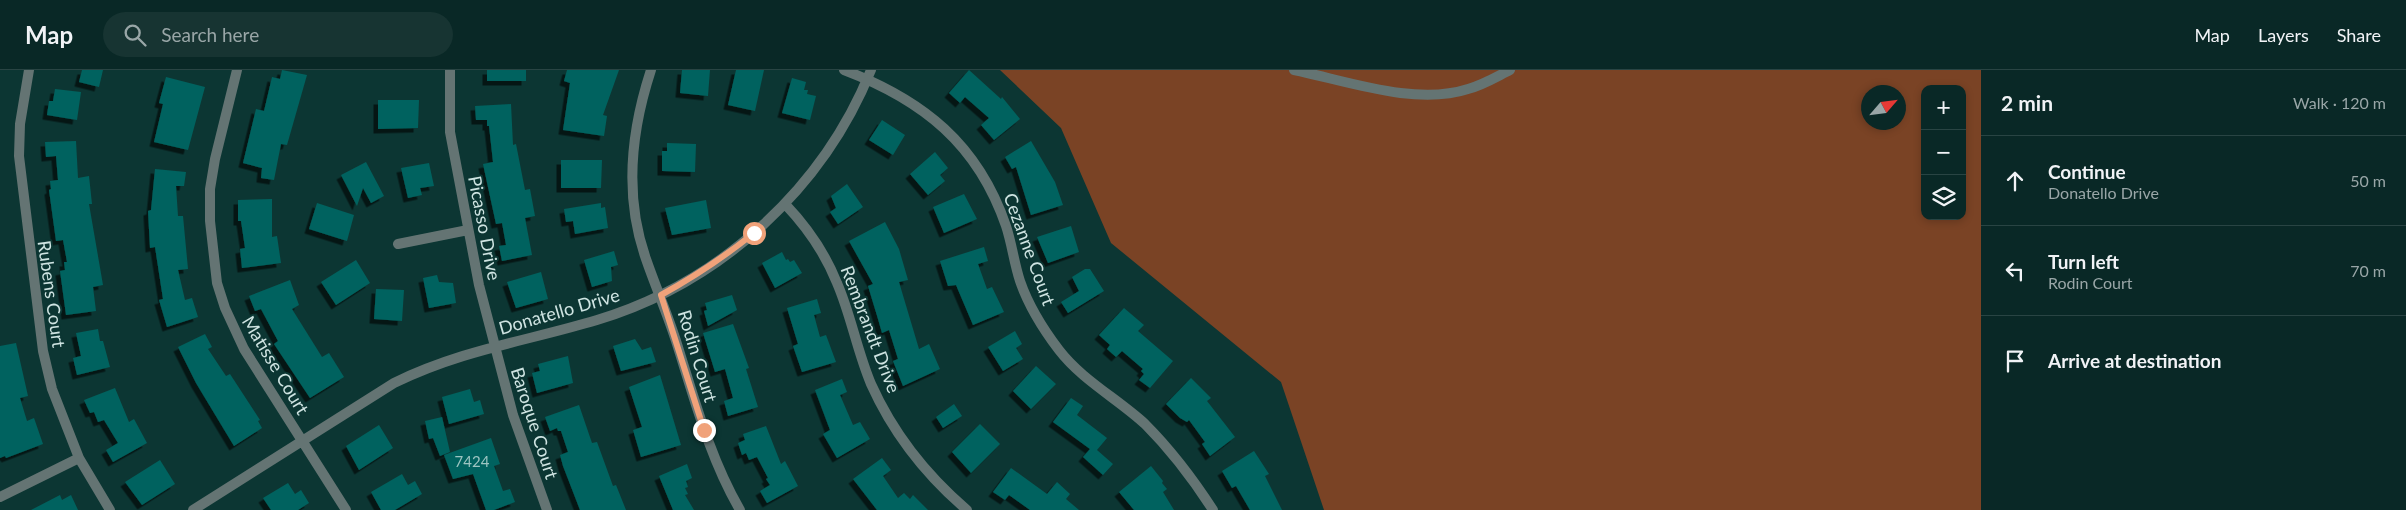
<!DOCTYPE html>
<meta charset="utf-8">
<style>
body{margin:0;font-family:Lato,sans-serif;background:#173432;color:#f1f3f6}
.controls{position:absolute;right:15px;top:15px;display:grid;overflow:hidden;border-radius:10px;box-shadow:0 2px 8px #0003}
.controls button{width:45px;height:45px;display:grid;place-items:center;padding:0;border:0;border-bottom:1px solid #294443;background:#092826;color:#f1f3f6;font:25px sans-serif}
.compass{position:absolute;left:1861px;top:15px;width:45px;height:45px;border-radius:50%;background:#092826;box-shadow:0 2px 8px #0003;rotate:62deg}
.stop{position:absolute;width:15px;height:15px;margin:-11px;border:4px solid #f0a27a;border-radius:50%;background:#fff}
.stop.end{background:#f0a27a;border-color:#fff;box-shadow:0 1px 5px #0008}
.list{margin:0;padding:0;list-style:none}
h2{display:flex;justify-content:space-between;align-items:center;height:65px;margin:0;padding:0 20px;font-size:21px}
h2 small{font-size:16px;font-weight:400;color:#99a6a7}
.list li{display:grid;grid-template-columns:32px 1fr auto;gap:15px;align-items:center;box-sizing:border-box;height:90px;padding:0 20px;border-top:1px solid #294443}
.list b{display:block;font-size:19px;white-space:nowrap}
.list p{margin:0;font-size:16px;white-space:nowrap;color:#99a6a7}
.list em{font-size:16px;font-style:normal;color:#99a6a7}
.icon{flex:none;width:28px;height:28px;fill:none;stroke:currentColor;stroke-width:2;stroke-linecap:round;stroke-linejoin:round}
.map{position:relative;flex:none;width:1981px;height:440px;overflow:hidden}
header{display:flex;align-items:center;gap:30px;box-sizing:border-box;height:70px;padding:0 25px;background:#092826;border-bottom:1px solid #294443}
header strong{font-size:24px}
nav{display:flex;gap:28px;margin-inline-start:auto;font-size:18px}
.search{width:350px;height:45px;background:#173432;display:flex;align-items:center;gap:12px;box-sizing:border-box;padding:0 18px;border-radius:28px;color:#99a6a7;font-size:19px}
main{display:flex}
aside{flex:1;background:#092826}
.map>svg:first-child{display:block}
</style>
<header>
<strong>Map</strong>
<div class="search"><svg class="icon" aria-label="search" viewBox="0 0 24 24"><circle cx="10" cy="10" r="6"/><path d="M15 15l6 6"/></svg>Search here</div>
<nav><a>Map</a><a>Layers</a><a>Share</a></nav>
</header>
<main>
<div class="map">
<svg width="1981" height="440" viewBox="0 0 1981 440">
<defs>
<filter id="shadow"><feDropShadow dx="-4.5" dy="4.5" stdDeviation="0" flood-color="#0009"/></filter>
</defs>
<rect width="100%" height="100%" fill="#0c3633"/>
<path fill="#7a4325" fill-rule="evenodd" d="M1000 0H1981V440H1324L1281 312 1111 173 1061 58ZM1925 19H1962V146H1925ZM1868 22H1898V52H1868Z"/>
<path fill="#03625e" filter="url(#shadow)" d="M82 0H103L99 17 79 12Z
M282 0 307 5 287 75 281 74 274 110 261 108 262 98 243 93 256 39 264 41 272 7 280 9Z
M487 0H526V11H487Z
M567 0H619L603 45 607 46 604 66 563 60 570 13 564 11Z
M682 0H710L708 26 680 23Z
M736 0H764L755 41 728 35Z
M969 0 1001 29 1002 27 1020 49 994 70 981 55 989 48 965 27 960 33 949 23Z
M166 7 205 17 188 80 154 72 163 34 159 33Z
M792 8 806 12 804 20H808L807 24 816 26 810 50 782 43Z
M55 19 81 22 77 50 47 45 49 31H53Z
M378 30H419L418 58 378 59Z
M511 34 513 75 516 74 525 120 530 119 535 146 525 148 532 185 502 191 499 176 506 175 502 153 496 154 483 94 493 92 489 56H487V50H476L475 36Z
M882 50 905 65 893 85 869 70Z
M76 71 78 108 89 106 92 134H89L103 215 93 217 96 241 66 245 60 201 65 200 64 192H67L63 170 56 171 49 120 51 119 50 111 58 110 56 86 46 87 45 72Z
M1031 71 1055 112 1063 135 1031 145 1016 97 1012 99 1005 87Z
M667 73 696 74 695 102 662 101V81H667Z
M935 82 948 98 940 105 945 111 928 125 910 104Z
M561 90H602L601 118H561Z
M366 92 384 126 371 133 363 118 357 136 341 105Z
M429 93 434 116 420 118 422 125 408 128 401 98Z
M155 99 186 102 184 116H176L178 146H183L188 199 178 200 185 230 192 228 198 247 167 257 159 230 163 229 155 177 150 178 148 141 151 140Z
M847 114 863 137 838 154 830 142 836 138 831 126Z
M964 124 977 149 944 163 933 137Z
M272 129V167L277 166 281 193 242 198 240 179 245 178 241 151H238V130Z
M706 130 711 158 672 165 665 138Z
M317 133 354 145 347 171 309 159Z
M601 133V138L605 137 608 158 575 164 573 151 566 152 564 139Z
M885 152 899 179 908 210 899 212 919 279 929 274 940 299 903 316 893 291 898 289 889 260 882 263 878 249 868 216 873 214 849 171Z
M1071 156 1079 182 1048 193 1037 167Z
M984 177 988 191 978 194 987 219 992 217 1004 242 973 255 956 215 948 216 940 191Z
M614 181 618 195 611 197 612 211 592 217 584 190Z
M782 182 786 190 788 189 790 192 794 190 802 203 775 218 762 193Z
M356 190 370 213 336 235 321 212Z
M1085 199H1090L1104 221 1068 243 1061 232 1079 221 1072 207Z
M541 202 548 229 516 238 507 212Z
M437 205 439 212 453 213 456 233 429 238 423 208Z
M290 210 299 235 292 239 322 287 329 283 344 307 310 328 274 274 278 271 261 239 255 241 249 226Z
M376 219 404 220 402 251 374 249Z
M732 225 737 240 708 256 704 241 707 240 705 233Z
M817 229 821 243 814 245 820 267 826 265 836 292 802 302 793 276 798 274 787 238Z
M1124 238 1144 255 1138 261 1173 291 1150 318 1139 310 1144 304 1141 301 1143 299 1122 281 1116 287 1107 279 1110 275 1099 265Z
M733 254 749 298 746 299 758 337 728 346 724 331 733 328 725 299 715 302 703 263Z
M98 259 100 271H103L110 297 77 305 73 288 81 286 76 263Z
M1015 261 1022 274 1016 278 1023 289 1003 301 988 277Z
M205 264 212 277 208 279 226 306 230 304 260 350 258 351 262 358 234 376 196 313 178 277Z
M635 269 642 280 651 277 656 292 621 301 613 276Z
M16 273 28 326 20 328 27 351 34 348 43 374 6 388 5 386 0 388V276Z
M568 286 573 313 537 323 532 303 540 301 538 294Z
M1036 296 1056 314 1031 339 1013 321Z
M660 305 681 375 641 387 633 360 642 357 629 317Z
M1191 308 1211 328 1207 331 1235 367 1210 386 1202 374 1205 372 1189 350 1187 352 1180 348 1166 334Z
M842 309 847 322 840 325 853 355 860 352 870 369 837 388 823 364 830 360 815 320Z
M115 318 129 352 134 349 147 373 113 392 106 380 118 373 104 350 98 352 94 342 90 343 84 330Z
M470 319 474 332 480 330 484 344 449 354 442 327Z
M1071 328 1083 336 1077 345 1107 368 1097 380 1113 394 1103 405 1083 387 1090 379 1053 352Z
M954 334 962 346 943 358 936 347Z
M579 335 592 373 597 372 613 416 616 415 626 440H580L563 396 560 385 568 382 561 361H558L557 358 550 361 545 347Z
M442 347 450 382 440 386 433 368 429 369 425 351Z
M980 354 1000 374 971 403 952 382Z
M379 355 393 378 359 400 346 376Z
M766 356 781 394 785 391 798 416 767 433 760 421 770 415 766 409 768 408 757 387 749 390 746 383 742 385 738 373 745 370 743 364Z
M491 368 500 394 494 396 503 421 510 419 515 432 494 440H486L473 404 453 409 444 385Z
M1254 381 1269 404 1265 406 1282 440H1250L1236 416 1232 418 1222 401Z
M882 388 891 400 883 406 898 428 904 423 910 429 913 425 928 440H877L853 409Z
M160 390 175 414 142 435 125 412Z
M687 394 692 408 686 411 688 417 685 418 688 424 685 425 694 440H673L659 406Z
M1151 396 1163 411 1162 413 1167 419 1163 422 1174 440H1134L1119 422Z
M1011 398 1047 424 1057 412 1070 424 1066 429 1079 440H1030L1009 425 1005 430 993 422Z
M402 404 408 415 415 411 422 424 395 440H381L371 422Z
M288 413 295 424 301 420 309 433 298 440H271L263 428Z
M60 425 62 430 71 425 78 440H31Z"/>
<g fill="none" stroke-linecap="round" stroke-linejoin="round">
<path stroke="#647473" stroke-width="10" d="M29 0 20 54 19 86 43 281 52 319 79 388 110 440
M237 0 215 89 210 119V151L217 213 225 238 244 279 346 440
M450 0V62L479 215 513 345 547 440
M651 0C631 61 624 127 646 189 656 218 668 245 677 274 695 331 710 388 740 440
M844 0C923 30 978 74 1006 156 1012 174 1014 193 1020 211 1029 237 1043 259 1059 280 1082 310 1118 329 1145 354 1171 380 1193 409 1213 440
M1294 0C1347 11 1416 36 1468 19 1483 15 1496 7 1510 0
M785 134C807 157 825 183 837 213 851 245 857 281 871 314 893 363 926 405 967 440
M398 174 468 160
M0 427 79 388
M193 440 394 313C461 280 527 271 597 250 720 213 823 119 871 0"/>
</g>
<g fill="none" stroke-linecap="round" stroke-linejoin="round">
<path stroke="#f0a27a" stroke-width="6" d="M704 360 661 225C694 207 724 187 754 163"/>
</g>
<g text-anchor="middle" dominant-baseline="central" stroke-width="4" stroke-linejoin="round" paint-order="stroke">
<g font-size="15" fill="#9cc4c1">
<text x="472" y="391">7424</text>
</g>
<g font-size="18" fill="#cfe4e2" stroke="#0c3633">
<text transform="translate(485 158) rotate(79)">Picasso Drive</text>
<text transform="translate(1030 179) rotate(70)">Cezanne Court</text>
<text transform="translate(52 224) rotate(82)">Rubens Court</text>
<text transform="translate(559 241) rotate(-16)">Donatello Drive</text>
<text transform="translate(871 259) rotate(69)">Rembrandt Drive</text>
<text transform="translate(698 286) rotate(73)">Rodin Court</text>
<text transform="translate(276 295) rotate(59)">Matisse Court</text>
<text transform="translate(535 353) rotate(72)">Baroque Court</text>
</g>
</g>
</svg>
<div class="controls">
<button>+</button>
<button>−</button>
<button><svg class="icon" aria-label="layers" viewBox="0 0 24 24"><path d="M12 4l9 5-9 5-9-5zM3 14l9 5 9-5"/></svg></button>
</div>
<svg class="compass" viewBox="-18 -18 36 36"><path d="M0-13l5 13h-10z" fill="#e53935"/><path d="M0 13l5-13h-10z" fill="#99a6a7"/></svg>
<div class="stop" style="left:754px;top:163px"></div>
<div class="stop end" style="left:704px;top:360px"></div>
</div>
<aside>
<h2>2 min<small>Walk · 120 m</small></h2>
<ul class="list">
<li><svg class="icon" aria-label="ahead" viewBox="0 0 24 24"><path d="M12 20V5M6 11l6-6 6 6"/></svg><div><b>Continue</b><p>Donatello Drive</p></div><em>50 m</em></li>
<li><svg class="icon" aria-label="left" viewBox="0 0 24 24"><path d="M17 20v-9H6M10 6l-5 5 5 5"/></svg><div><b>Turn left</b><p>Rodin Court</p></div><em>70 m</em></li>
<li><svg class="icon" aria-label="arrive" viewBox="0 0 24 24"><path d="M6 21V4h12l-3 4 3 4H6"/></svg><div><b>Arrive at destination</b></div></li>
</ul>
</aside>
</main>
